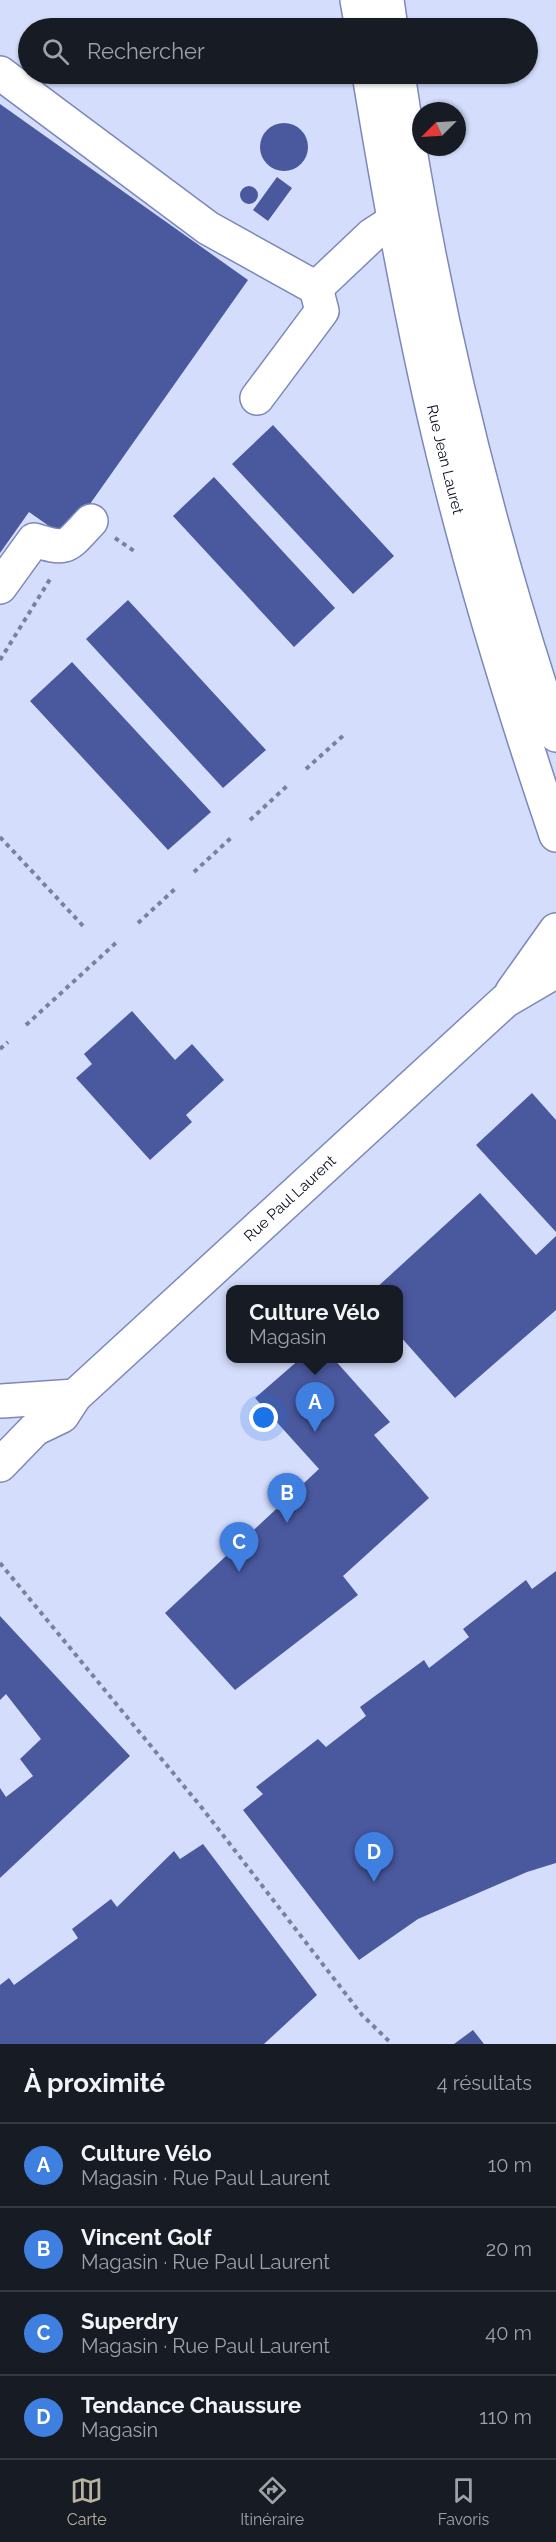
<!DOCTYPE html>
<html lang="fr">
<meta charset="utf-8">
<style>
body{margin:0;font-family:Raleway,sans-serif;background:#242831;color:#f1f3f6}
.compass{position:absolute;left:412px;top:102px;width:54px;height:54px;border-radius:50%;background:#171b24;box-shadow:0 2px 4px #0004;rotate:246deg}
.you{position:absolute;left:264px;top:1418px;width:21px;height:21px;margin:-15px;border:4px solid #fff;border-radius:50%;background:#1a73e8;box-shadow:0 0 0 9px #1a73e833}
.badge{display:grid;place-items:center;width:39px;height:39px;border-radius:50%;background:#b8b39e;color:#fff;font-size:20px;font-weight:700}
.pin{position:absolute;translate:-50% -50px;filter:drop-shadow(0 2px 3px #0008)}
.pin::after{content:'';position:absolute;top:32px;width:21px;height:18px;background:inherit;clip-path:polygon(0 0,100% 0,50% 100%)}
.popup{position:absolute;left:226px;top:1285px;width:177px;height:78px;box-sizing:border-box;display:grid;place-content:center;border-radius:12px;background:#171b24;filter:drop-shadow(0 2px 4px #0005);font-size:20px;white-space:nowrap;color:#9ea1a6}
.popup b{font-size:22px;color:#f1f3f6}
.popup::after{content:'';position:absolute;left:50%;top:100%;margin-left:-12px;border:12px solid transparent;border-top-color:#171b24}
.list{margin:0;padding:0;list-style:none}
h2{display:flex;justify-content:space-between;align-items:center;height:78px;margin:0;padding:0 24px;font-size:26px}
h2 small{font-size:20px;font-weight:400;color:#9ea1a6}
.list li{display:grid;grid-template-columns:39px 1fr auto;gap:18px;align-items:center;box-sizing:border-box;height:84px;padding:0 24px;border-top:2px solid #363941}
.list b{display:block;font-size:22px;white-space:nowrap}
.list p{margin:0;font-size:20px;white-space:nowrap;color:#9ea1a6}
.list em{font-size:20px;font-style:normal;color:#9ea1a6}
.icon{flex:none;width:33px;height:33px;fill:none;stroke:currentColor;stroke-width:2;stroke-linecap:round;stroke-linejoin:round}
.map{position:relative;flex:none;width:556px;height:2044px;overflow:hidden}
.search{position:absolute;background:#171b24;box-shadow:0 2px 4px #0004;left:18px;right:18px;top:18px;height:66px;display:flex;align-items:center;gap:15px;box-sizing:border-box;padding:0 21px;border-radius:33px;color:#9ea1a6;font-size:22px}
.sheet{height:414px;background:#171b24}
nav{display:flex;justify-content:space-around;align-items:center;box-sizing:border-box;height:84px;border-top:2px solid #363941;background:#171b24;font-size:16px;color:#9ea1a6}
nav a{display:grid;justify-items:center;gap:3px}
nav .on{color:#b8b39e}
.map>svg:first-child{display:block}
</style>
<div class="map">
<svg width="556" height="2044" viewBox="0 0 556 2044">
<rect width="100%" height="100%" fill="#d4ddfc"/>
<path fill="#4a589e" d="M0 104 248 280 66 538 29 512 0 553Z
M260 147a24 24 0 1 1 48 0a24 24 0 1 1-48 0Z
M277 177 292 188 268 221 253 210Z
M240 195a9 9 0 1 1 18 0a9 9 0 1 1-18 0Z
M273 425 394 556 353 594 232 464Z
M214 477 335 608 294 647 173 516Z
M128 600 266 750 223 788 86 639Z
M72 662 211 812 168 850 30 701Z
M132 1011 175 1060 192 1044 224 1080 186 1115 192 1122 150 1160 76 1078 92 1064 84 1054Z
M532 1093 556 1120V1232L476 1145Z
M480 1193 536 1255 556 1236V1310L455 1398 399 1335V1290H374Z
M301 1358H333L390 1422 374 1435 429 1498 343 1576 358 1595 235 1690 165 1613 319 1469 255 1398Z
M556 1571V1863L527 1872 418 1919 359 1960 243 1810 263 1794 256 1787 318 1739 326 1747 366 1716 360 1707 424 1660 429 1668 469 1637 463 1629 526 1580 532 1589Z
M0 1616 130 1756 0 1878V1788L6 1797 33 1776 20 1759 41 1739 6 1694 0 1700Z
M203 1844 317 1995 264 2044H0V1985L9 1978 14 1985 78 1938 72 1929 111 1899 117 1907 174 1851 180 1859Z
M473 2030 484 2044H454Z"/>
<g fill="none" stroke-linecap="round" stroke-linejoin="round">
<g stroke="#7c88b9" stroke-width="36">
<g id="minor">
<path d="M357 0 362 28"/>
<path d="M387 0 391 28"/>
<path d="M0 73 208 228 316 288 372 235 395 220 415 217"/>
<path id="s1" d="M369 74C390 202 413 331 444 457 475 584 514 711 556 835"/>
<path d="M398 74C431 298 484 520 556 735"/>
<path d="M257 398 322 311 316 288"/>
<path d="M0 587 34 540C69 551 66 547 91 521"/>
<path d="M512 992 556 930"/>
<path d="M2 1401 75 1396"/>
<path id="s2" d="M0 1465 35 1429 62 1416 75 1396 505 1001 556 971"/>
</g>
</g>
<path stroke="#7a819a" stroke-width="4" stroke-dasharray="4.5 4.5" stroke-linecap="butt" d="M115 538 137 553
M0 660 52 576
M306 769 346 733
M250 820 287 786
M0 837 85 928
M194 872 232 837
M138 923 176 888
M26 1025 118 941
M0 1049 8 1042
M0 1563 202 1808 362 2015 392 2044"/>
<use href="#minor" stroke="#fff" stroke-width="33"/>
</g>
<g text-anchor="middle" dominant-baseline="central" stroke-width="6" stroke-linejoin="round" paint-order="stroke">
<g font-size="15" fill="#0b0f20" stroke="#fff">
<text stroke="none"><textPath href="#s1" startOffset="393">Rue Jean Lauret</textPath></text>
<text stroke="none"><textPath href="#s2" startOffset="396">Rue Paul Laurent</textPath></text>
</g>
</g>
</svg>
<svg class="compass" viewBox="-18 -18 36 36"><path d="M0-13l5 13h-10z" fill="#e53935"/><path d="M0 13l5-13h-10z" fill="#9ea1a6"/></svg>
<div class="you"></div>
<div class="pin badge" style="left:315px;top:1432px;background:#3f7fe0">A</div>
<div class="popup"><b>Culture Vélo</b>Magasin</div>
<div class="pin badge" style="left:287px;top:1523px;background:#3f7fe0">B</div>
<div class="pin badge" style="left:239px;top:1572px;background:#3f7fe0">C</div>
<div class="pin badge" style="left:374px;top:1882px;background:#3f7fe0">D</div>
<div class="search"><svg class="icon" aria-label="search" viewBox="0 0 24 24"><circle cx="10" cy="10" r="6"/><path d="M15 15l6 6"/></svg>Rechercher</div>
</div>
<section class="sheet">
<h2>À proximité<small>4 résultats</small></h2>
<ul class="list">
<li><span class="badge" style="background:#3f7fe0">A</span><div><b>Culture Vélo</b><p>Magasin · Rue Paul Laurent</p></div><em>10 m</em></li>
<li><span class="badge" style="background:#3f7fe0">B</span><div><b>Vincent Golf</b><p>Magasin · Rue Paul Laurent</p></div><em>20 m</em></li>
<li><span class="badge" style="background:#3f7fe0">C</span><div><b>Superdry</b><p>Magasin · Rue Paul Laurent</p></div><em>40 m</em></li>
<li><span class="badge" style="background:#3f7fe0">D</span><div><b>Tendance Chaussure</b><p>Magasin</p></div><em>110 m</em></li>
</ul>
</section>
<nav>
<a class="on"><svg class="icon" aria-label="map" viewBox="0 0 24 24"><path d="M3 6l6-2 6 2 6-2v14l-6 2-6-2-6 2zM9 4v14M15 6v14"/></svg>Carte</a>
<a><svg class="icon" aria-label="directions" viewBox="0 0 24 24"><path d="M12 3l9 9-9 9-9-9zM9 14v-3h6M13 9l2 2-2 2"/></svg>Itinéraire</a>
<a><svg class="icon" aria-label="saved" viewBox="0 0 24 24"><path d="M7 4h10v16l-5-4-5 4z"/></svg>Favoris</a>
</nav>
